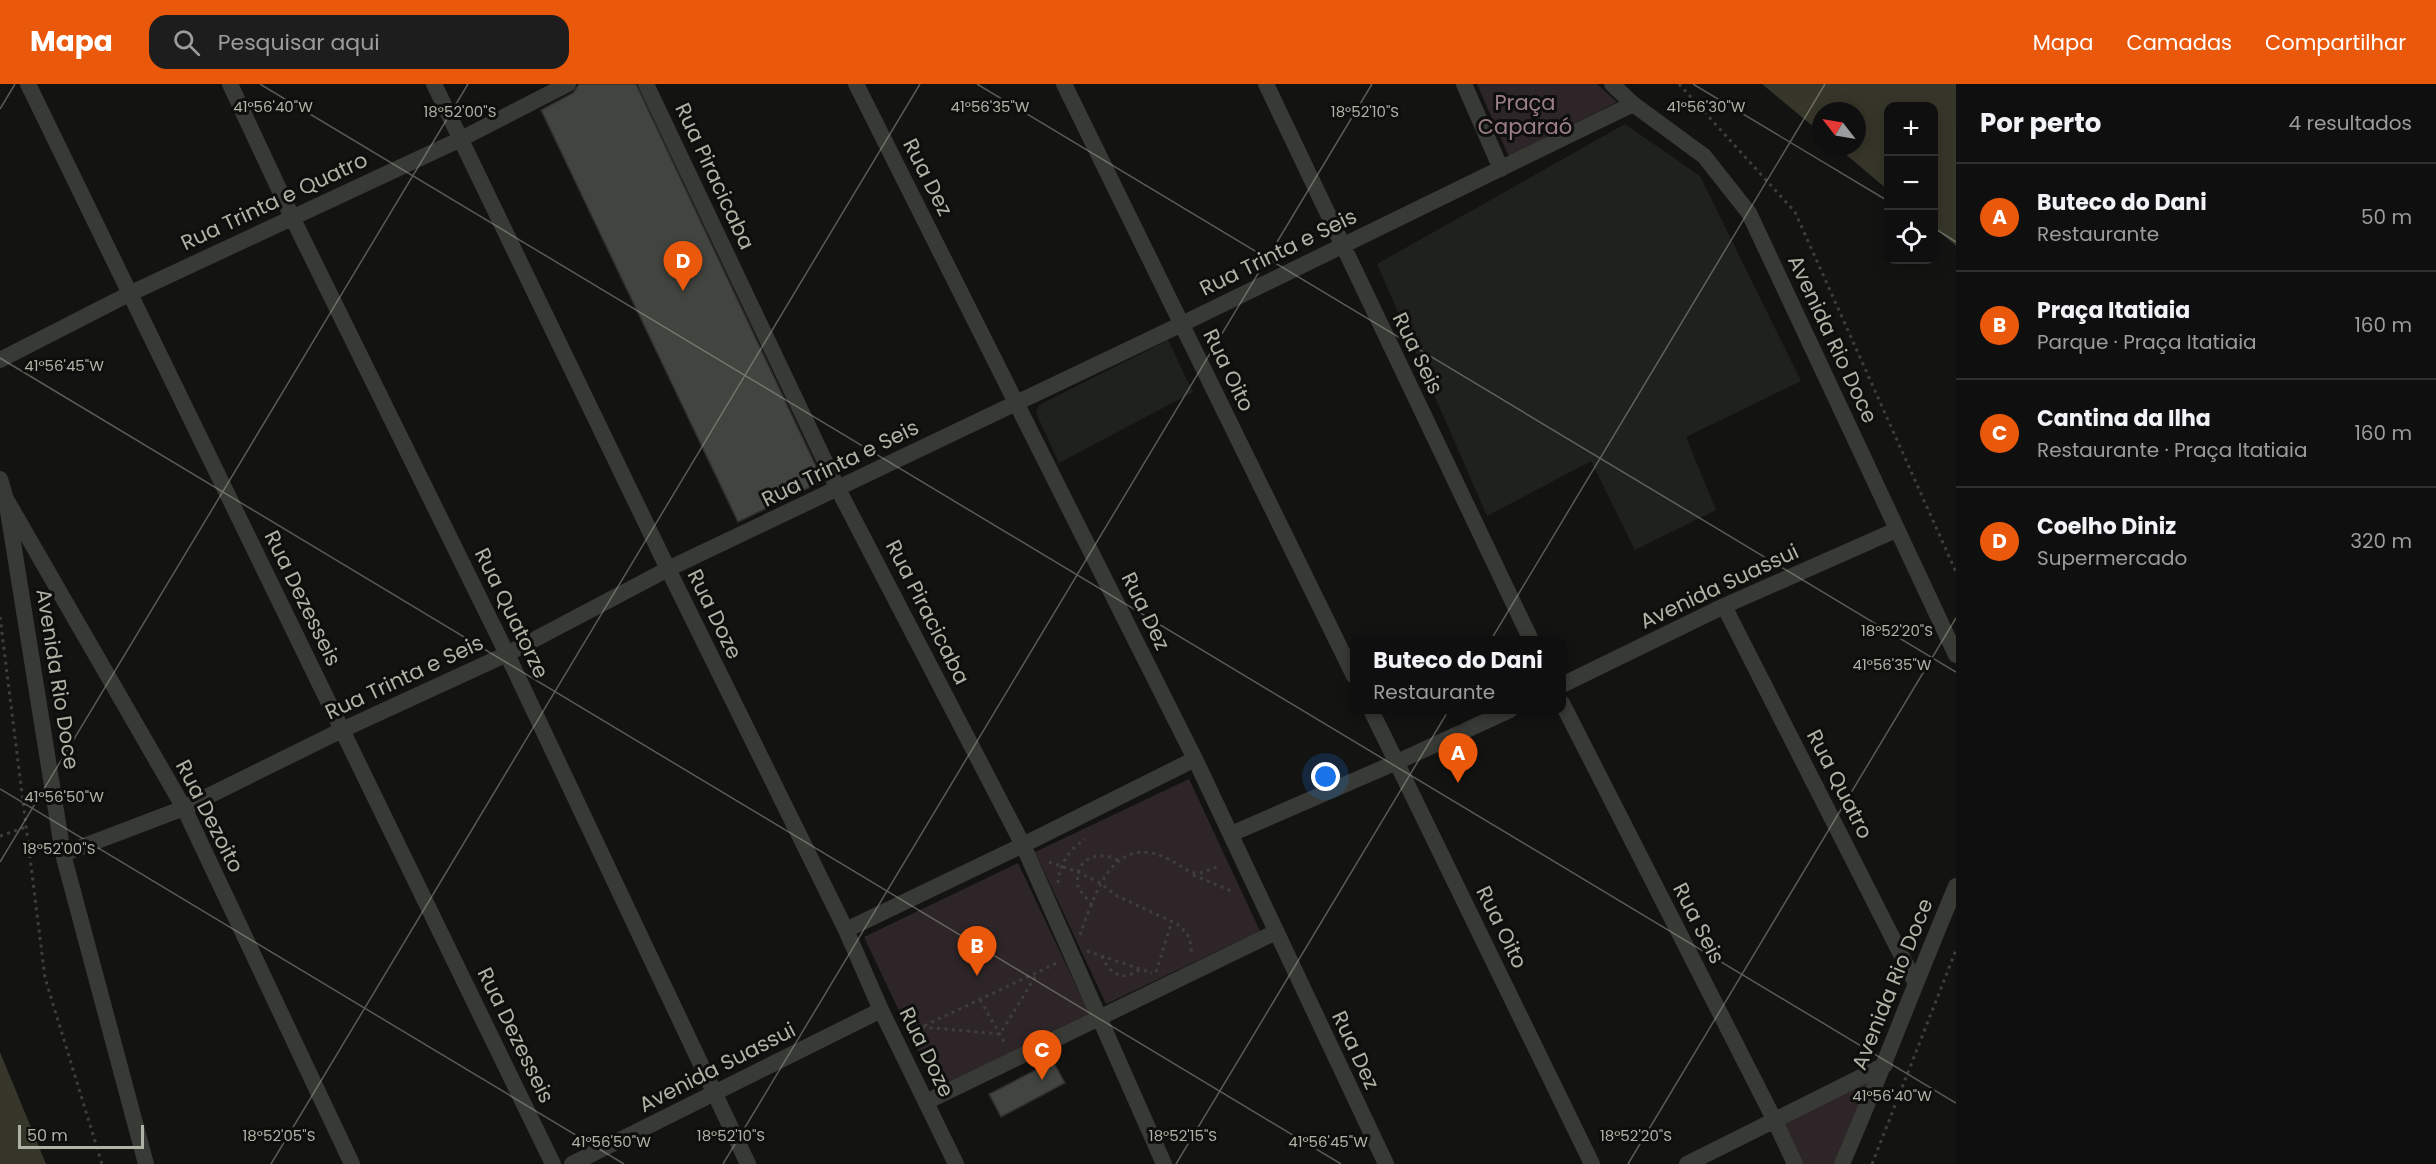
<!DOCTYPE html>
<html lang="pt">
<meta charset="utf-8">
<style>
body{margin:0;font-family:Poppins,sans-serif;background:#1c1d1c;color:#f1f3f6}
.controls{position:absolute;right:18px;top:18px;display:grid;overflow:hidden;border-radius:12px;box-shadow:0 3px 15px #0003}
.controls button{width:54px;height:54px;display:grid;place-items:center;padding:0;border:0;border-bottom:2px solid #2e2f2e;background:#0e0f0e;color:#f1f3f6;font:30px sans-serif}
.compass{position:absolute;left:1812px;top:18px;width:54px;height:54px;border-radius:50%;background:#0e0f0e;box-shadow:0 3px 15px #0003;rotate:301deg}
.scale{position:absolute;left:18px;bottom:15px;width:126px;box-sizing:border-box;padding-left:6px;border:3px solid #afb3a5;border-top:0;font-size:16px;line-height:21px;white-space:nowrap;color:#afb3a5;-webkit-text-stroke:4px #0e0f0d;paint-order:stroke}
.you{position:absolute;left:1326px;top:693px;width:21px;height:21px;margin:-15px;border:4px solid #fff;border-radius:50%;background:#1a73e8;box-shadow:0 0 0 9px #1a73e833}
.badge{display:grid;place-items:center;width:39px;height:39px;border-radius:50%;background:#ea580c;color:#fff;font-size:20px;font-weight:700}
.pin{position:absolute;translate:-50% -50px;filter:drop-shadow(0 2px 3px #0008)}
.pin::after{content:'';position:absolute;top:32px;width:21px;height:18px;background:inherit;clip-path:polygon(0 0,100% 0,50% 100%)}
.popup{position:absolute;left:1350px;top:552px;width:216px;height:78px;box-sizing:border-box;display:grid;place-content:center;border-radius:12px;background:#0e0f0e;filter:drop-shadow(0 2px 4px #0005);font-size:20px;white-space:nowrap;color:#9b9c9e}
.popup b{font-size:22px;color:#f1f3f6}
.popup::after{content:'';position:absolute;left:50%;top:100%;margin-left:-12px;border:12px solid transparent;border-top-color:#0e0f0e}
.list{margin:0;padding:0;list-style:none}
h2{display:flex;justify-content:space-between;align-items:center;height:78px;margin:0;padding:0 24px;font-size:26px}
h2 small{font-size:20px;font-weight:400;color:#9b9c9e}
.list li{display:grid;grid-template-columns:39px 1fr auto;gap:18px;align-items:center;box-sizing:border-box;height:108px;padding:0 24px;border-top:2px solid #2e2f2e}
.list b{display:block;font-size:22px;white-space:nowrap}
.list p{margin:0;font-size:20px;white-space:nowrap;color:#9b9c9e}
.list em{font-size:20px;font-style:normal;color:#9b9c9e}
.icon{flex:none;width:33px;height:33px;fill:none;stroke:currentColor;stroke-width:2;stroke-linecap:round;stroke-linejoin:round}
.map{position:relative;flex:none;width:1956px;height:1080px;overflow:hidden}
header{display:flex;align-items:center;gap:36px;box-sizing:border-box;height:84px;padding:0 30px;background:#ea580c;color:#fff}
header strong{font-size:28px}
nav{display:flex;gap:33px;margin-inline-start:auto;font-size:21px}
.search{width:420px;height:54px;background:#1c1d1c;display:flex;align-items:center;gap:15px;box-sizing:border-box;padding:0 21px;border-radius:18px;color:#9b9c9e;font-size:22px}
main{display:flex}
aside{flex:1;background:#0e0f0e}
.map>svg:first-child{display:block}
</style>
<header>
<strong>Mapa</strong>
<div class="search"><svg class="icon" aria-label="search" viewBox="0 0 24 24"><circle cx="10" cy="10" r="6"/><path d="M15 15l6 6"/></svg>Pesquisar aqui</div>
<nav><a>Mapa</a><a>Camadas</a><a>Compartilhar</a></nav>
</header>
<main>
<div class="map">
<svg width="1956" height="1080" viewBox="0 0 1956 1080">
<rect width="100%" height="100%" fill="#131412"/>
<path fill="#1f211e" d="M1625 40 1700 92 1801 297 1686 353 1716 426 1635 466 1591 377 1487 432 1377 180Z
M1168 256 1193 308 1059 379 1036 329 1039 321Z"/>
<path fill="#2d2527" d="M1477 0H1597L1617 18 1509 73Z
M1189 695 1260 847 1106 920 1035 768Z
M1018 779 1090 931 936 1005 864 853Z
M1885 981 1842 1080H1795L1774 1035Z"/>
<path fill="#36362a" d="M1762 0H1956V162L1934 143V22H1888V106L1837 63H1857V27H1821V49Z
M0 968 46 1080H0Z"/>
<path fill="#41443f" stroke="#2e2f2d" stroke-width="1.5" d="M579 0H636L823 397 738 438 541 26 573 9Z
M1053 977 1065 999 1001 1033 989 1010Z"/>
<g fill="none" stroke-linecap="round" stroke-linejoin="round">
<path stroke="#3e3f3a" stroke-width="3" stroke-dasharray="3 4.5" stroke-linecap="butt" d="M1679 0 1795 128 1956 488
M0 533 45 894 102 1080
M0 752 26 743
M1049 778 1078 788 1100 799 1117 812 1177 840 1187 849 1190 857 1192 871
M1193 791 1234 808
M1058 799C1060 779 1068 767 1085 755
M1092 821 1078 804C1078 800 1077 794 1078 789 1083 770 1106 768 1119 777
M1080 851C1094 814 1111 748 1166 774 1192 786 1189 797 1220 781
M1087 867 1152 889
M1102 872C1110 891 1123 898 1140 885
M1156 888 1172 837
M980 916 1006 961
M922 943 1000 950 1037 890
M911 948 1057 879
M1872 1080 1956 866"/>
<path stroke="#383a36" stroke-width="16" d="M28 0 553 1080
M230 0 292 133 507 570 748 1080
M434 0 668 485 846 846 881 926 956 1080
M646 0 838 405 1023 761 1164 1080
M856 0 1195 675 1386 1080
M1064 0 1354 592
M1266 0 1531 556
M1464 0 1501 85
M1612 0 1633 20 1704 72 1749 129 1956 571
M0 276 129 210 461 55 568 0
M0 395 6 415 63 770 146 1080
M6 415 184 724 352 1080
M1724 522 1915 898
M1562 601 1724 522 1896 446
M1562 619 1774 1035 1795 1080
M1371 626 1592 1080
M1231 750 1397 678 1510 626
M63 770 184 724 342 646 507 570 668 485 1182 240 1633 20
M846 846 1023 761 1195 675
M926 1018 1276 848
M572 1080 881 926
M1687 1080 1885 981
M1842 1080C1882 988 1917 894 1956 802"/>
</g>
<path fill="none" stroke="#afb3a5" stroke-width="1.5" stroke-opacity="0.45" d="M260 0 1956 1019M977 0 1956 588M1693 0 1888 117M0 25 15 0M1934 144 1956 158M0 274 1341 1080M0 705 624 1080M0 778 468 0M271 1080 920 0M723 1080 1372 0M1176 1080 1825 0M1628 1080 1956 534"/>
<g text-anchor="middle" dominant-baseline="central" stroke-width="6" stroke-linejoin="round" paint-order="stroke">
<g font-size="21" fill="#9c7e89" stroke="#0e0f0d">
<text x="1525" y="18">Praça<tspan x="1525" dy="24">Caparaó</tspan></text>
</g>
<g font-size="21" fill="#afb3a5" stroke="#0e0f0d">
<text transform="translate(715 92) rotate(65)">Rua Piracicaba</text>
<text transform="translate(928 93) rotate(63)">Rua Dez</text>
<text transform="translate(274 117) rotate(-25)">Rua Trinta e Quatro</text>
<text transform="translate(1278 168) rotate(-26)">Rua Trinta e Seis</text>
<text transform="translate(1833 255) rotate(65)">Avenida Rio Doce</text>
<text transform="translate(1418 269) rotate(64)">Rua Seis</text>
<text transform="translate(1229 286) rotate(64)">Rua Oito</text>
<text transform="translate(840 379) rotate(-26)">Rua Trinta e Seis</text>
<text transform="translate(1719 502) rotate(-25)">Avenida Suassui</text>
<text transform="translate(303 514) rotate(64)">Rua Dezesseis</text>
<text transform="translate(1146 527) rotate(64)">Rua Dez</text>
<text transform="translate(928 528) rotate(63)">Rua Piracicaba</text>
<text transform="translate(512 529) rotate(64)">Rua Quatorze</text>
<text transform="translate(715 530) rotate(64)">Rua Doze</text>
<text transform="translate(404 593) rotate(-25)">Rua Trinta e Seis</text>
<text transform="translate(58 595) rotate(81)">Avenida Rio Doce</text>
<text transform="translate(1840 700) rotate(63)">Rua Quatro</text>
<text transform="translate(210 732) rotate(63)">Rua Dezoito</text>
<text transform="translate(1699 839) rotate(63)">Rua Seis</text>
<text transform="translate(1502 843) rotate(64)">Rua Oito</text>
<text transform="translate(1892 900) rotate(-68)">Avenida Rio Doce</text>
<text transform="translate(516 951) rotate(64)">Rua Dezesseis</text>
<text transform="translate(1356 966) rotate(65)">Rua Dez</text>
<text transform="translate(927 968) rotate(64)">Rua Doze</text>
<text transform="translate(717 983) rotate(-27)">Avenida Suassui</text>
</g>
</g>
<g font-size="15" text-anchor="middle" fill="#afb3a5" stroke="#0e0f0d" stroke-width="6" stroke-linejoin="round" paint-order="stroke">
<text x="1706" y="28">41°56'30"W</text>
<text x="273" y="28">41°56'40"W</text>
<text x="990" y="28">41°56'35"W</text>
<text x="460" y="33">18°52'00"S</text>
<text x="1365" y="33">18°52'10"S</text>
<text x="64" y="287">41°56'45"W</text>
<text x="1897" y="552">18°52'20"S</text>
<text x="1892" y="586">41°56'35"W</text>
<text x="64" y="718">41°56'50"W</text>
<text x="59" y="770">18°52'00"S</text>
<text x="1892" y="1017">41°56'40"W</text>
<text x="279" y="1057">18°52'05"S</text>
<text x="731" y="1057">18°52'10"S</text>
<text x="1183" y="1057">18°52'15"S</text>
<text x="1636" y="1057">18°52'20"S</text>
<text x="611" y="1063">41°56'50"W</text>
<text x="1328" y="1063">41°56'45"W</text>
</g>
</svg>
<div class="controls">
<button>+</button>
<button>−</button>
<button><svg class="icon" aria-label="locate" viewBox="0 0 24 24"><circle cx="12" cy="12" r="6"/><path d="M12 2v4M12 18v4M2 12h4M18 12h4"/></svg></button>
</div>
<svg class="compass" viewBox="-18 -18 36 36"><path d="M0-13l5 13h-10z" fill="#e53935"/><path d="M0 13l5-13h-10z" fill="#9b9c9e"/></svg>
<div class="scale">50 m</div>
<div class="you"></div>
<div class="pin badge" style="left:1458px;top:699px">A</div>
<div class="popup"><b>Buteco do Dani</b>Restaurante</div>
<div class="pin badge" style="left:977px;top:892px">B</div>
<div class="pin badge" style="left:1042px;top:996px">C</div>
<div class="pin badge" style="left:683px;top:207px">D</div>
</div>
<aside>
<h2>Por perto<small>4 resultados</small></h2>
<ul class="list">
<li><span class="badge">A</span><div><b>Buteco do Dani</b><p>Restaurante</p></div><em>50 m</em></li>
<li><span class="badge">B</span><div><b>Praça Itatiaia</b><p>Parque · Praça Itatiaia</p></div><em>160 m</em></li>
<li><span class="badge">C</span><div><b>Cantina da Ilha</b><p>Restaurante · Praça Itatiaia</p></div><em>160 m</em></li>
<li><span class="badge">D</span><div><b>Coelho Diniz</b><p>Supermercado</p></div><em>320 m</em></li>
</ul>
</aside>
</main>
